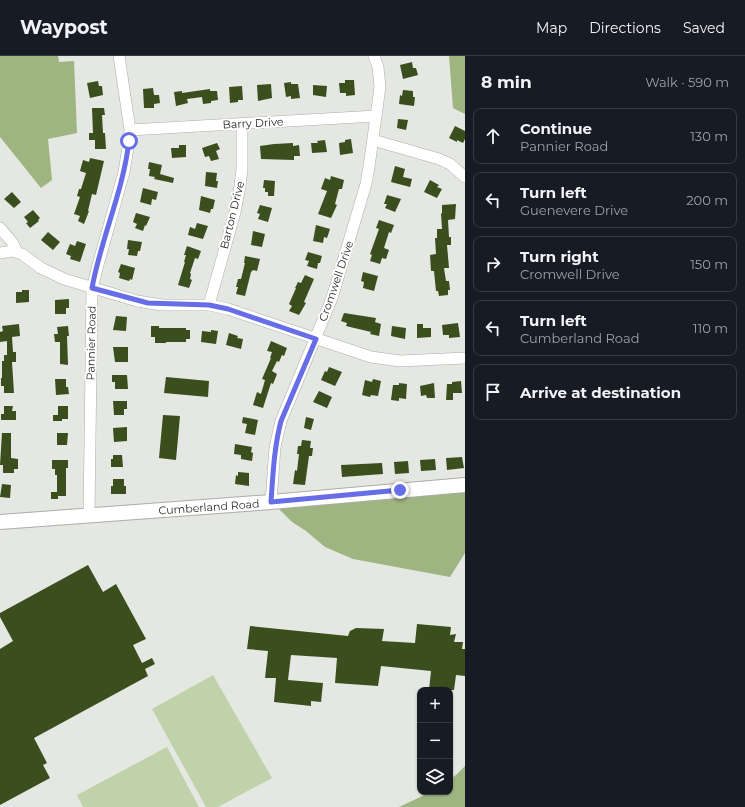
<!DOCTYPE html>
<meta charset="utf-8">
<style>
body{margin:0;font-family:Montserrat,sans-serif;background:#20242c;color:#f1f3f6}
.controls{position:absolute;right:12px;bottom:12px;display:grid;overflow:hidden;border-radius:8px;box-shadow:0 1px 3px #0004}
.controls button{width:36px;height:36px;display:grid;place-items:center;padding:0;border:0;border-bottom:1px solid #363941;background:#171b24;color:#f1f3f6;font:20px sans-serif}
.stop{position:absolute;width:12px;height:12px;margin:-9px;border:3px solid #666de6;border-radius:50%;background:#fff}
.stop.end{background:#666de6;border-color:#fff;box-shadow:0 1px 4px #0008}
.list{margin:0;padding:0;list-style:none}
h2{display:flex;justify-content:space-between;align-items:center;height:52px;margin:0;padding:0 16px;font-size:17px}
h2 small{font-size:13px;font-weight:400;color:#9ea1a6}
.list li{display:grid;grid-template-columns:26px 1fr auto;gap:12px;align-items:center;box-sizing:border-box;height:56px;margin:0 8px 8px;padding:0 8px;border:1px solid #363941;border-radius:8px}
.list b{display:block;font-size:15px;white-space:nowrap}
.list p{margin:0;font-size:13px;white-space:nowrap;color:#9ea1a6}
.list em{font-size:13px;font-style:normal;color:#9ea1a6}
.icon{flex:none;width:22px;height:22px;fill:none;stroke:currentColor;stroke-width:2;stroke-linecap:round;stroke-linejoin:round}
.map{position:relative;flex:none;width:465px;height:751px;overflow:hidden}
header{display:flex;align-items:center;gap:24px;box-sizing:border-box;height:56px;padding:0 20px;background:#171b24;border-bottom:1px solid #363941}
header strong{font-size:19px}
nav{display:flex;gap:22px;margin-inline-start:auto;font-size:14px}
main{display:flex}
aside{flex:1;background:#171b24}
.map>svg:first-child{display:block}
</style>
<header>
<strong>Waypost</strong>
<nav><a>Map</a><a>Directions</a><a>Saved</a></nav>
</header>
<main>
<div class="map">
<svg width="465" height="751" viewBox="0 0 465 751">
<rect width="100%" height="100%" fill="#e5e7e2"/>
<path fill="#c0d2aa" d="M213 619 272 722 218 751H206L152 653Z
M167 691 199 751H83L77 739Z"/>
<path fill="#9fb581" d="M0 0H58L59 6 74 5 77 77 48 83 52 124 41 132 0 81Z
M449 0H465V58L453 52Z
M465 434V497L450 521 353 503 325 491 306 475 292 466 279 453Z
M465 710V751H399L431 736H450V723L456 719Z"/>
<path fill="#3b4e1d" d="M412 6 413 12H416L418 19 403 23 400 9Z
M345 24H354L355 39 346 40V37H340L339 27H345Z
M98 25 99 30H102L103 39 90 42 87 27Z
M291 26V28H298L300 42 291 43V40L286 41 284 27Z
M271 28 272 42 258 45 257 29Z
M313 29 327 30 326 41 313 39Z
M242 30 243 44H238V46L230 47 229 31Z
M153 32 154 39H159L160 47 154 48V52H144L143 33Z
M210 33V35H217L218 44 211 45V47L203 48 202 41 187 43 188 47 176 50 174 36 182 35V37Z
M403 34 413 35V41H415L414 50 399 48 400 39 402 40Z
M92 52H104L105 59H102L103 77H105L106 93H95V84H89V77H93Z
M398 63 408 64 406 74 397 72Z
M455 70 465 75V83L463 87 457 84V86L449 82Z
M351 83 353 97 340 99 339 87 345 86V84Z
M325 84 327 96 312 97 311 87H318L317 85Z
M217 87 220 93 216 95 219 103 211 105 209 100 205 101 202 92Z
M293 87V90L299 89 300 100H294V104L261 103 260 90 274 88Z
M179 89H186V101L172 102 171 92H179Z
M90 102 104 105 96 139 92 138 88 155H89L84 168 78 165 80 160 74 158 80 141 77 140 79 133H81L86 117 80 115 83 104 89 106Z
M149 106 162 109 160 118 174 122 173 127 154 123 155 121 149 120 150 113H148Z
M395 110 405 113 403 121 412 123 410 131 391 126Z
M206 116 217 117 216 125H218L217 132 205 130Z
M331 120 344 124 342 133H339L335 148 337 149 331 162 318 158 327 135 321 133 325 122 330 124Z
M264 124 275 125 274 140H268V136H265V132H263Z
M430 124 439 129 437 131 442 133 437 142 424 136Z
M143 132 158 136 156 144 152 143 151 149 140 146Z
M12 136 21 146 14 152 4 143Z
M387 139 401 143 395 156 385 152 387 148H384Z
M201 140 215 144 213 153H211L210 157 199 154Z
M456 148 455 163 448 164 449 181H451V189H447L449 212H444L446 225H449L450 234H448V239L439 240 438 235H436L434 215H431L430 199 436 198 435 182H437V173H442L441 158 442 157V149Z
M260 149 272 152 268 166 258 163 260 158 257 157Z
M33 154 40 162 38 164 39 165 30 172 26 167 28 166 24 161Z
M136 157 150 161 146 170 145 169 143 175 135 172 137 168 133 166Z
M379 164 394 169 391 177 389 176 384 192 389 194 386 203 382 202 380 208 370 205 372 199 370 198 379 173 376 172Z
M197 167 208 170 203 183 188 179 190 171 195 173Z
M316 169 330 173 327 182 324 181 323 187 313 185Z
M253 175 265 178 262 191 251 189Z
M48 176 60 186 53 194 41 184Z
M128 184 142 186 140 195H138L137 200 128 199 129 193H127Z
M77 185 86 188 80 206 70 203 71 200 66 198 70 188 75 190Z
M187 190 201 195 198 203 195 202 190 217 191 218 190 223 192 224 189 232 178 229 185 206H184L186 199H184Z
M308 196 322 200 320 207H318L317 213 307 210 309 205 305 204Z
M245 200 260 203 257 215 253 214 251 216 245 240 236 238 238 231H236L238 223H241L245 207H244Z
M121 208 135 212 132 224 130 223 129 225 119 222 120 217 118 216Z
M363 216 378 220 374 235 363 232 364 226 361 225Z
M305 219 314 223 304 246 306 247 299 259 289 255 292 250 289 248 296 232H295L298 226 301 227Z
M22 234H29V246L16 247V236H22Z
M69 243V252H66V258H55V244Z
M344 257 376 262 375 266 381 268 379 280 370 278 371 276 346 270 347 267 341 265Z
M116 260 127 261 126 275 113 274Z
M458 267 460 281 449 282V279H443L442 269Z
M19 268 20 280 12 281 13 296H16V306H12L14 337H4V330H1V322H2V305H4V299H7V285L0 286V276L3 275 2 270Z
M417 268H423V272H431V281L417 282Z
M68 270 69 280H67L68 309 60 308V286H55L54 278H58L57 271Z
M151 270H159V272H186V274H190V283H186V286H166V287H155V281H151Z
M392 270 406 272 405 283 391 280Z
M211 274 218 275 216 288 201 286 202 275 211 276Z
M229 277 238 280 237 282 243 283 241 293 226 289Z
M271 285 287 292 284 300 282 299 279 306 277 305 272 315 277 318 273 328 271 327 263 352 253 349 257 336 261 338 265 324 262 323 271 302H270L272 296 267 295Z
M113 291H128V306H115Z
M329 311 342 316 335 330 321 324 325 315 327 316Z
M112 319H127L128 333H115V326H112Z
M166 321 209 325 208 341 164 337Z
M55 323H66V331H68L69 338 56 339Z
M373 323 381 325 378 340 371 339 370 341 362 339 365 324 372 326Z
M461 325 462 337H453V344H446L447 328H452V326Z
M399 327 407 328 406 343 399 342V345L391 344 393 329H399Z
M434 327 435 342H427L426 339 421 340 420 330Z
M319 335 332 341 327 352 313 346Z
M113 345H127V353H124V359H114Z
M4 350H13L12 355H16V364H1V358H4Z
M58 350H68V363H62V365H53V359H58Z
M163 359 180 360 176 404 159 402Z
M243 361 258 364 255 379 245 377 247 368 242 367Z
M306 361 314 363 311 374 304 372Z
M127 371V385L114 386 113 372Z
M2 377H11V402L18 403V413H14V417H3V409H0Z
M57 377H68L67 389H57Z
M302 384 311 385 310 392H313L312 400H309L305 429 293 428 295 414 297 415 299 398H297L298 390H301Z
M235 388 252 391 251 396 253 397 252 405 241 403V399L234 398Z
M113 399H122L123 411H111V403H113Z
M462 401 464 412 447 414 446 402Z
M435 403 436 414 421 415 420 404Z
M52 404H68V412H66V440H58V443H51V436H57V419H55V413H52Z
M408 405 409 417 395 418 394 406Z
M382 407 383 418 342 421 341 409Z
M238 416 249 417V430L235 428 236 419 238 420Z
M113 423H124V430H126V438H111V430H113Z
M2 428 11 429 10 442 0 441Z
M88 509 103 536 116 528 146 583 133 589 142 607 152 602 155 608 145 613 148 620 34 682 47 707 43 709 50 722 0 749V593L13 585 0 561V557Z
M417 568 451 571 450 579 456 578 454 586H463L462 593H465V620L456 619 454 634H429L431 615 381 610 378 630 335 627 337 602 291 599 288 624 323 627 321 646 311 645V650L274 646 276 622H265L268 595 247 593 250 570 348 580 350 575 356 572 384 573 382 585 415 587Z"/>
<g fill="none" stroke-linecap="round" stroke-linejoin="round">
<g stroke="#abada8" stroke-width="12">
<path id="minor" d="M130 74 376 60
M373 84 439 103 450 108 465 121
M0 172 12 186 17 196
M0 197 12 195 22 198 41 212 64 223 137 245 162 249H209L228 253 371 301 400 305 465 302
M209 249 235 156 240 130 242 113V68
M271 446 275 391 281 365 332 242 366 128 369 111 380 31 378 11 374 0
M89 460 92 233 98 209 124 116 129 85 130 74 119 0"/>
</g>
<g stroke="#abada8" stroke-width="16">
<path id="major" d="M0 466 271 446 465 429"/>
</g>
<use href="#minor" stroke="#fff" stroke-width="11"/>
<use href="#major" stroke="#fff" stroke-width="14"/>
</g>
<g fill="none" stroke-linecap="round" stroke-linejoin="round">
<path stroke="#666de6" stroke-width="5" d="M129 85C123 136 101 182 92 232L148 247 209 249 228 253 316 283 281 365C274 392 273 418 271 446L400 434"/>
</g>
<g text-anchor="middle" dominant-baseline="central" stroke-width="4" stroke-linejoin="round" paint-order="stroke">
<g font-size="11" fill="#282827" stroke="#fff">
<text transform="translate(253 67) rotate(-3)">Barry Drive</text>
<text transform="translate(232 159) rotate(-76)">Barton Drive</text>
<text transform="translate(336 225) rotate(-71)">Cromwell Drive</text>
<text transform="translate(91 287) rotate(-89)">Pannier Road</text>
<text transform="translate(209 451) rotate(-4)">Cumberland Road</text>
</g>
</g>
</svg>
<div class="controls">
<button>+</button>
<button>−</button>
<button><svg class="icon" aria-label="layers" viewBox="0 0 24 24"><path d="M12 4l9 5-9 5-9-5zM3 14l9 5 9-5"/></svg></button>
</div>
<div class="stop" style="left:129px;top:85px"></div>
<div class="stop end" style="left:400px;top:434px"></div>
</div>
<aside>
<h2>8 min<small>Walk · 590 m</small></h2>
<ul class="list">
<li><svg class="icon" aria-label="ahead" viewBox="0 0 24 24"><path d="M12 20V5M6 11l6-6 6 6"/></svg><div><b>Continue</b><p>Pannier Road</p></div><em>130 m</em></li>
<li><svg class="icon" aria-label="left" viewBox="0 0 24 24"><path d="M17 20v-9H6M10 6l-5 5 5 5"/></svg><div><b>Turn left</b><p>Guenevere Drive</p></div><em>200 m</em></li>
<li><svg class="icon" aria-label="right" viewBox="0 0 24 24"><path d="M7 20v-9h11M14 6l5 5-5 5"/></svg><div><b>Turn right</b><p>Cromwell Drive</p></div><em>150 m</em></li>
<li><svg class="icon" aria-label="left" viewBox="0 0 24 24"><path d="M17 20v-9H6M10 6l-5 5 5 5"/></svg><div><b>Turn left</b><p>Cumberland Road</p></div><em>110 m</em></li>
<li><svg class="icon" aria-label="arrive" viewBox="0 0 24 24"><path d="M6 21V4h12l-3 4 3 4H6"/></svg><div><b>Arrive at destination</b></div></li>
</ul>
</aside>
</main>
